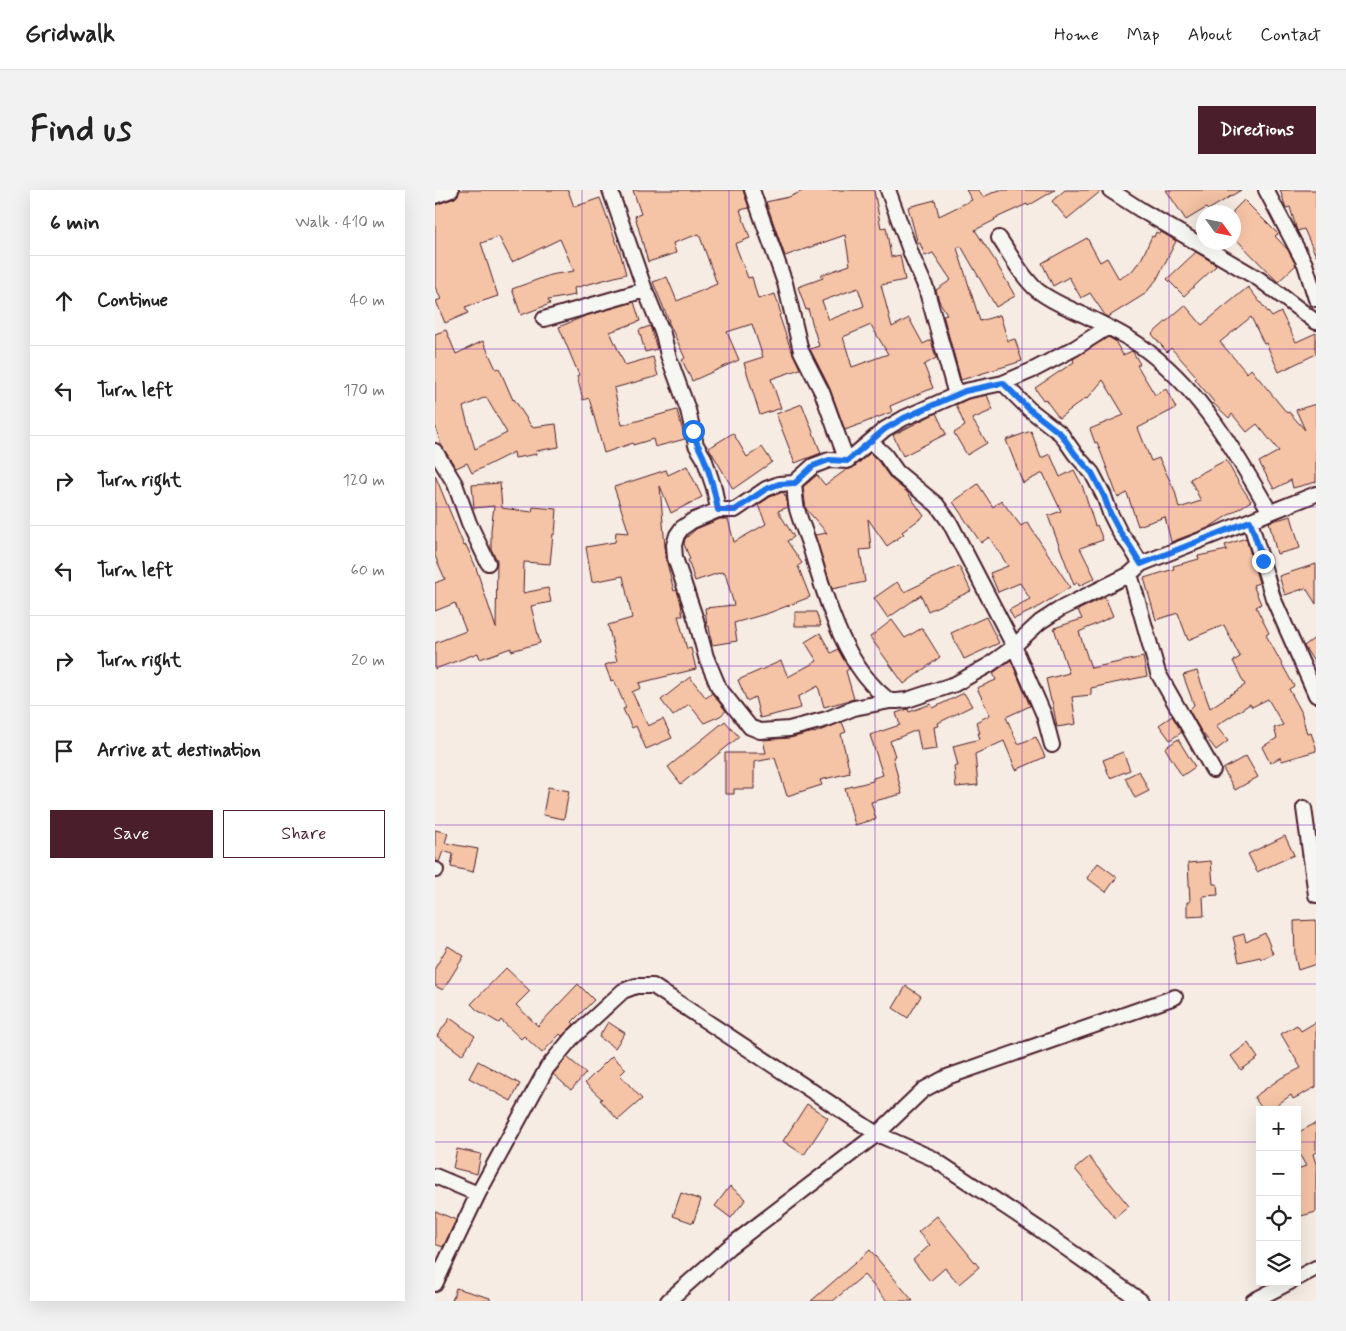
<!DOCTYPE html>
<meta charset="utf-8">
<style>
body{margin:0;font-family:Mynerve,sans-serif;background:#f2f2f2;color:#222}
.controls{position:absolute;right:15px;bottom:15px;display:grid;overflow:hidden;border-radius:0px;box-shadow:0 5px 20px #0002}
.controls button{width:45px;height:45px;display:grid;place-items:center;padding:0;border:0;border-bottom:1px solid #e0e0e0;background:#fff;color:#222;font:25px sans-serif}
.compass{position:absolute;left:761px;top:15px;width:45px;height:45px;border-radius:50%;background:#fff;box-shadow:0 5px 20px #0002;rotate:123deg}
.stop{position:absolute;width:15px;height:15px;margin:-11px;border:4px solid #1a73e8;border-radius:50%;background:#fff}
.stop.end{background:#1a73e8;border-color:#fff;box-shadow:0 1px 5px #0008}
.list{margin:0;padding:0;list-style:none}
h2{display:flex;justify-content:space-between;align-items:center;height:65px;margin:0;padding:0 20px;font-size:21px}
h2 small{font-size:16px;font-weight:400;color:#767676}
.list li{display:grid;grid-template-columns:32px 1fr auto;gap:15px;align-items:center;box-sizing:border-box;height:90px;padding:0 20px;border-top:1px solid #e0e0e0}
.list b{display:block;font-size:19px;white-space:nowrap}
.list em{font-size:16px;font-style:normal;color:#767676}
.actions{display:flex;gap:10px;padding:15px 20px}
.actions a{flex:1;padding:11px 0;border:1px solid #4a1f2b;border-radius:0px;text-align:center;font-size:18px;color:#4a1f2b}
.actions .main{background:#4a1f2b;color:#fff}
.icon{flex:none;width:28px;height:28px;fill:none;stroke:currentColor;stroke-width:2;stroke-linecap:round;stroke-linejoin:round}
.map{position:relative;flex:none;width:881px;height:1111px;overflow:hidden;border-radius:0px}
header{display:flex;align-items:center;gap:30px;box-sizing:border-box;height:70px;padding:0 25px;background:#fff;border-bottom:1px solid #e0e0e0}
header strong{font-size:24px}
nav{display:flex;gap:28px;margin-inline-start:auto;font-size:18px}
.intro{display:flex;align-items:center;justify-content:space-between;box-sizing:border-box;height:120px;padding:0 30px}
h1{margin:0;font-size:35px}
.button{padding:12px 22px;border-radius:0px;background:#4a1f2b;color:#fff;font-size:18px;font-weight:700}
main{display:flex;gap:30px;padding:0 30px}
aside{flex:1;background:#fff;border-radius:0px;box-shadow:0 5px 20px #0002}
.map>svg:first-child{display:block}
</style>
<header>
<strong>Gridwalk</strong>
<nav><a>Home</a><a>Map</a><a>About</a><a>Contact</a></nav>
</header>
<div class="intro"><h1>Find us</h1><a class="button">Directions</a></div>
<main>
<aside>
<h2>6 min<small>Walk · 410 m</small></h2>
<ul class="list">
<li><svg class="icon" aria-label="ahead" viewBox="0 0 24 24"><path d="M12 20V5M6 11l6-6 6 6"/></svg><div><b>Continue</b></div><em>40 m</em></li>
<li><svg class="icon" aria-label="left" viewBox="0 0 24 24"><path d="M17 20v-9H6M10 6l-5 5 5 5"/></svg><div><b>Turn left</b></div><em>170 m</em></li>
<li><svg class="icon" aria-label="right" viewBox="0 0 24 24"><path d="M7 20v-9h11M14 6l5 5-5 5"/></svg><div><b>Turn right</b></div><em>120 m</em></li>
<li><svg class="icon" aria-label="left" viewBox="0 0 24 24"><path d="M17 20v-9H6M10 6l-5 5 5 5"/></svg><div><b>Turn left</b></div><em>60 m</em></li>
<li><svg class="icon" aria-label="right" viewBox="0 0 24 24"><path d="M7 20v-9h11M14 6l5 5-5 5"/></svg><div><b>Turn right</b></div><em>20 m</em></li>
<li><svg class="icon" aria-label="arrive" viewBox="0 0 24 24"><path d="M6 21V4h12l-3 4 3 4H6"/></svg><div><b>Arrive at destination</b></div></li>
</ul>
<div class="actions"><a class="main">Save</a><a>Share</a></div>
</aside>
<div class="map">
<svg width="881" height="1111" viewBox="0 0 881 1111">
<rect width="100%" height="100%" fill="#f6ece3"/>
<filter id="ink" filterUnits="userSpaceOnUse"><feTurbulence type="fractalNoise" baseFrequency=".02" numOctaves="2"/><feDisplacementMap in="SourceGraphic" scale="10" xChannelSelector="R" yChannelSelector="G"/><feConvolveMatrix kernelMatrix="1 2 1 2 8 2 1 2 1" color-interpolation-filters="sRGB"/></filter>
<g filter="url(#ink)">
<path fill="#f5c3a6" stroke="#4a1f2b" fill-rule="evenodd" d="M25 0H133L139 17 165 8 185 62 191 84 139 98 140 105 113 110 115 114 86 125 77 99 115 85 139 81 125 49 77 72 64 47 46 53 63 106 30 117 33 123 10 133 1 111 6 109 0 97V15L20 8 23 5Z
M198 0H308L314 18 305 20 315 48 300 54 313 88 317 87 323 109 340 104 346 124 344 125 355 157 365 179 336 189 346 218 325 225 309 173 328 167 317 134 292 142 304 170 257 191 247 170 250 168 233 131H234L218 92 232 87 242 111 282 94 264 44 238 53 241 63 213 72 200 26 206 24Z
M370 0H439L446 38 451 37 456 67 465 65 470 90 446 95 457 137 474 128 488 154 496 150 501 168 489 175 498 198 455 216 457 222 410 240 395 199 375 159 384 156 373 119 371 120 363 97 388 88 386 85 415 75 410 45 350 66 331 12 354 7ZM423 98 429 116 394 130 387 111ZM436 135 453 164 417 177 408 147Z
M531 0H543L548 7 564 0H620L593 16 592 14 559 29 560 30 540 40 559 69 580 106 561 117 526 56 522 58 545 131 565 125 573 151 580 149 587 171 526 190 508 125 512 124 504 111 501 100 516 90 498 63 490 66 485 53 483 54 473 17 500 10 504 26 537 10Z
M630 0H666V1L632 29 617 11Z
M731 0H806L773 20 771 18 751 30Z
M845 0H881V66L869 39 862 41 855 17 851 18Z
M809 10 843 44 840 46 853 60 861 75 843 92 798 46V21Z
M721 42 725 44 726 42 741 51 722 89 710 104 673 127 670 125 655 103 646 108 634 87 618 96 607 73 652 48 665 72 672 68 684 89 697 81 707 68 717 46 719 47Z
M761 62 777 72 781 76 749 106 732 89Z
M813 97 837 127 846 122 861 152 881 143V164L844 182 831 153 829 154 816 127 785 152 812 183 816 179 852 223 854 222 870 240 861 220 881 214V292L858 298 856 290 839 299 824 272 844 261 822 234 812 242 797 224 794 228 778 213 779 212 760 189 762 187 736 158 732 162 717 144 750 115 767 135Z
M199 112 205 131 175 142 190 175 218 167 223 186 179 198 187 235 242 220 250 249 220 257 218 249 198 255V253L169 263 154 208 148 210 142 186 144 185 124 137 150 126Z
M215 136 222 159 210 162 204 140Z
M11 140 21 164 48 151 61 179 64 178 78 210 79 209 97 237 121 234 124 257 101 261 102 264 80 268 79 262 37 283 32 273 21 278 6 255 0 235V144ZM51 207 72 243 40 259 28 217Z
M673 147 680 151 688 165 697 161 698 162 705 174 702 175 720 205 731 199 741 218 703 238 716 271 724 268 740 301 744 318 766 311 755 289 791 270 804 293 816 311 773 338 736 352 730 327 703 336 692 303 683 308 662 252 660 253 655 239 689 225 668 190 652 209 651 208 624 228 610 209 608 210 600 198 639 172 638 169Z
M552 205 558 220 537 229 552 253 532 265 519 243 530 236 521 215 533 209Z
M367 214 386 263 360 273 341 224Z
M501 223 511 244 468 266 458 245Z
M596 241 606 268 615 264 625 287 639 280 647 295 660 336 662 335 668 350 645 358 660 388 644 396 643 392 639 395 613 326 626 321 608 283 588 293 571 250Z
M298 243 312 267 327 257 337 272 298 299 274 258Z
M435 263 443 271 456 289 472 302 489 326 467 342 469 344 452 356 433 329 436 359 425 360 430 392 397 399 380 345 392 343 371 319 368 297 382 285 390 295 411 280 418 278Z
M252 276 267 307 236 323 225 296 231 369 239 401 242 400 245 409 248 426H243L252 459 256 458 261 479 204 493 206 498 197 502 213 536 228 529 237 548 211 559 201 536 197 538 188 519 191 518 179 490 176 491 170 475 182 471 173 435 197 428 188 386 157 392 151 357 180 352 181 342 194 343 179 297 231 280 233 285Z
M0 285 29 356 31 355 40 375 61 438 62 370 56 359V340L59 316 39 318 37 295 65 293 67 318 97 322 98 317 122 319 120 344H118L115 374 89 372 88 403 113 398 116 412 96 416 105 453 76 461V458L45 469 43 463 0 479V453L31 441 20 413 0 421V393L10 389 0 366Z
M543 294 558 317 566 310 586 336 592 332 635 397 600 419 579 429 574 420 595 409 585 393 563 402 555 383 573 376 554 347 546 353 518 312Z
M348 302 351 307 353 317 343 321 359 347 352 351 367 373 363 376 375 407 334 423 299 433 302 451 277 455 274 436H272L270 418 299 415 290 383 288 384 287 382 260 391 253 370 255 369 249 354 250 349 261 339 285 329H293L299 352 331 334 323 315 335 307Z
M856 326 865 358 842 364 834 332Z
M811 348 824 393 818 395 826 414 821 417 834 443 831 445 859 496 854 499 866 521 872 544 876 543 881 557V561L847 571 846 567 835 573 827 557 842 548 839 538 848 535 833 509 817 517 815 514 781 536 793 551 781 560 766 541 754 520 759 515 748 485 762 481 775 518 810 495 798 471 805 467 789 435 753 450 743 423 721 430 709 388 739 379 738 376 764 369 763 366 792 360 790 355Z
M881 374V414L871 398 850 405 844 386Z
M524 376 536 401 493 421 486 405 453 428 439 408 462 392 469 402Z
M670 407 678 426 644 442 656 478 708 467 712 486 656 498V505L637 507 641 534 622 537 617 511H616L611 489 634 483 619 438 647 429 643 420Z
M360 422H381L386 436H360Z
M551 427 564 453 529 469 516 443Z
M457 430 470 448 487 438 505 467 469 494 435 447Z
M385 443 396 463 403 459 414 479 411 481 419 509 389 517 383 496 363 507 366 518 325 528 320 507 312 511 303 490 346 471 353 487 382 471 370 452Z
M881 447V475L869 456Z
M576 470 595 516 571 527 583 554 601 547 610 567 581 580 569 551 540 564 543 595 521 597 519 576H523L518 556 545 549 543 543H545L541 532 555 525 542 498 561 490 558 483Z
M255 487 271 508 277 503 291 521 285 526 269 533 254 514 238 526 226 510Z
M529 503 537 516 503 533 504 536 499 537 502 559 486 561 482 540 455 551 460 566 458 567 467 604 436 612 441 629 420 635 410 598 438 591V588L448 585 435 545 465 535 461 523 473 519 474 522 496 514 498 518Z
M737 526 747 542 735 550 724 535Z
M290 531 304 547 246 594 233 577Z
M407 532 411 542 406 544 415 583 385 590 387 595 352 606 340 568 319 572V599H299V604H290V563H331L328 550 355 548 379 542V543Z
M743 549 760 577 747 586 730 558Z
M688 562 695 580 675 588 668 570Z
M811 566 823 587 800 600 788 579Z
M704 581 714 601 700 608 690 588Z
M113 597 134 601 129 629 108 625Z
M0 640 13 643 10 653 43 659 38 682 16 677 18 664 8 661 4 672 0 671Z
M850 646 859 665 822 682 813 664Z
M776 671 778 694H782L783 705 768 706 769 726 752 727V712H755L753 673Z
M663 673 682 687 671 702 652 688Z
M881 730V774L863 780 860 767 859 731Z
M830 743 838 764 826 769 825 767 804 772 798 747 809 744 811 752Z
M13 756 29 766 8 800 0 796V778Z
M71 778 95 801 81 815 103 836 143 794 159 810 137 832 139 834 127 846 125 844 107 863 89 846 86 849 66 830 64 833 42 820 36 814Z
M471 796 486 806 473 828 458 818Z
M15 828 40 846 27 865 2 846Z
M173 832 190 843 180 858 164 847Z
M881 832V897L858 909 856 905 835 920H828L819 907 846 888 866 878 846 844 862 835 866 841Z
M813 853 823 868 806 880 796 866Z
M177 866 191 879 185 885 207 909 183 930 165 910 167 909 150 893Z
M132 867 151 883 136 900 118 884Z
M43 871 85 894 76 911 34 888Z
M372 914 393 928 369 965 348 951Z
M881 933V962L878 964 881 974V1022L866 1026 862 1010V979L871 976 862 960V943Z
M22 959 46 964 42 984 18 978Z
M654 967 694 1016 680 1028 640 979Z
M295 996 311 1009 296 1028 280 1016Z
M246 1003 266 1010 258 1033 238 1026Z
M0 1021 21 1030 8 1057 0 1054Z
M502 1026 544 1077 524 1094 510 1078 495 1091 478 1070 495 1055 483 1042Z
M435 1060 478 1111H452L429 1085 398 1111H376Z
M21 1098 55 1108V1111H17Z"/>
<g fill="none" stroke-linecap="round" stroke-linejoin="round">
<g stroke="#4a1f2b" stroke-width="18">
<path id="minor" d="M175 0 210 100 228 144 233 165 253 220 261 255 269 268 279 298 283 320
M317 0 350 93 366 161 387 202 412 271
M453 0 477 66 491 98 521 205
M675 0 706 20 824 89 881 132
M831 0 870 74 881 109
M0 6 16 0
M564 48C576 65 586 86 602 100 616 111 633 118 649 125 671 136 695 147 715 163 768 204 802 265 835 322
M109 129 210 100
M673 137 640 158 598 180 568 193 530 201 469 228 450 239 412 271 394 270 378 276 359 293 344 294 331 299 300 320H283L257 331 247 338 242 345 239 355 240 368 261 430 271 467 284 498 315 537 325 541 354 539 392 529 419 518 455 511H462L472 510 520 494 554 475 576 459 605 432 625 419 695 384 706 374 881 304
M568 193 594 219 626 244 640 264 657 283 669 306 675 323 685 343 695 356 706 374
M436 252 450 265 462 282 502 315 515 333 579 456 609 525 617 555
M0 261 20 294 34 333 53 373
M359 293C360 301 360 311 362 319 366 334 373 348 377 363 392 413 411 479 455 511
M815 331 838 408 881 505
M695 384 723 483 778 580
M869 618 881 705
M0 680H1
M0 986 43 1004
M862 1088 881 1078
M0 1094 43 1004 112 878 136 849 188 801 201 796H218L442 944 497 968 604 1039 706 1111
M233 1111 294 1057 442 944 488 900 512 887 740 807
M818 1111 855 1092"/>
</g>
<use href="#minor" stroke="#f6f6f2" stroke-width="14"/>
</g>
</g>
<g fill="none" stroke-linecap="round" stroke-linejoin="round" filter="url(#ink)">
<path stroke="#1a73e8" stroke-width="6" d="M258 241C261 255 266 259 270 271 276 287 280 303 283 320H300L331 299 344 294 360 293 378 276 394 270 412 271 450 239 469 228 530 201 568 193 594 219 626 244 640 264 657 283 669 306 675 323 685 342 695 356 706 374 815 331 828 371"/>
</g>
<path fill="none" stroke="#7b2cbf" stroke-width="1" stroke-opacity="0.55" d="M147 0V1111M294 0V1111M440 0V1111M587 0V1111M734 0V1111M0 159H881M0 317H881M0 476H881M0 635H881M0 794H881M0 952H825M862 952H881"/>
</svg>
<div class="controls">
<button>+</button>
<button>−</button>
<button><svg class="icon" aria-label="locate" viewBox="0 0 24 24"><circle cx="12" cy="12" r="6"/><path d="M12 2v4M12 18v4M2 12h4M18 12h4"/></svg></button>
<button><svg class="icon" aria-label="layers" viewBox="0 0 24 24"><path d="M12 4l9 5-9 5-9-5zM3 14l9 5 9-5"/></svg></button>
</div>
<svg class="compass" viewBox="-18 -18 36 36"><path d="M0-13l5 13h-10z" fill="#e53935"/><path d="M0 13l5-13h-10z" fill="#767676"/></svg>
<div class="stop" style="left:258px;top:241px"></div>
<div class="stop end" style="left:828px;top:371px"></div>
</div>
</main>
